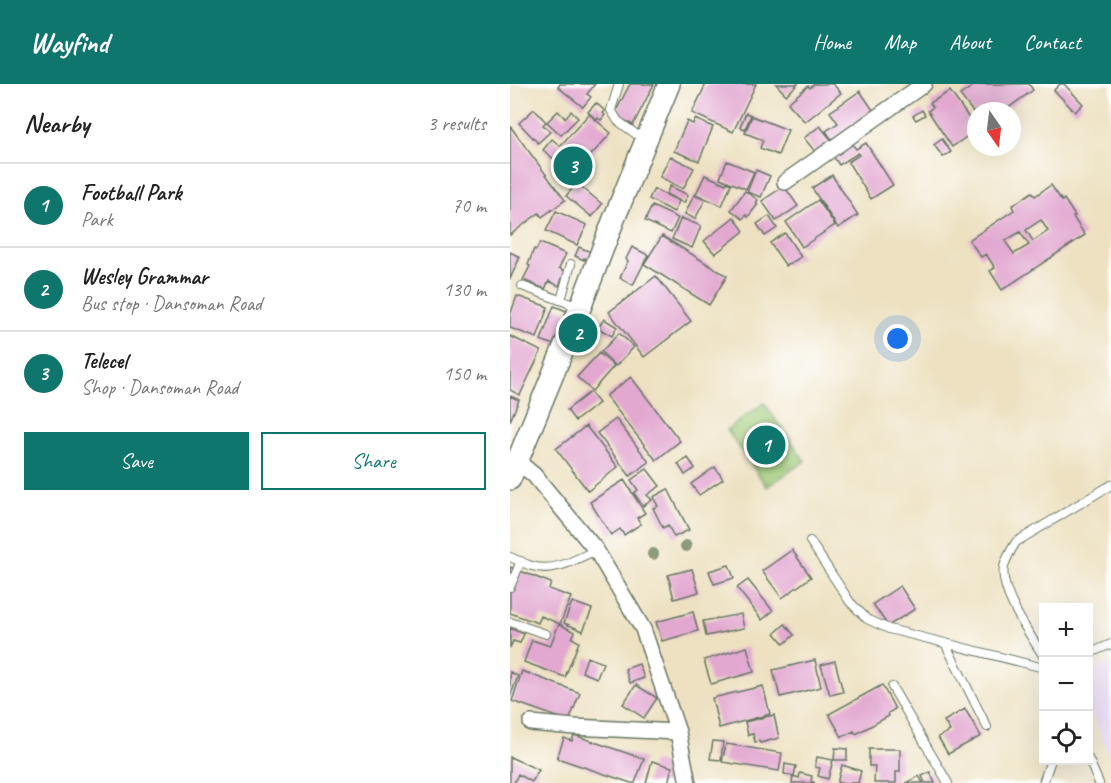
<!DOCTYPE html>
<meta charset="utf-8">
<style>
body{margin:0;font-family:Caveat,sans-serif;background:#f6f6f6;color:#222}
.controls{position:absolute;right:18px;bottom:18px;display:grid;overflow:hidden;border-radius:0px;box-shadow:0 6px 24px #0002}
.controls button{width:54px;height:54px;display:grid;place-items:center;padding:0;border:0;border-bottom:2px solid #e0e0e0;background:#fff;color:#222;font:30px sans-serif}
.compass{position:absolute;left:457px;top:18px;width:54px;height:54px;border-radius:50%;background:#fff;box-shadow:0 6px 24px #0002;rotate:166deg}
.you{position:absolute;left:388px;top:255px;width:21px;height:21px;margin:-15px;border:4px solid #fff;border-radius:50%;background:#1a73e8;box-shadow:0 0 0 9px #1a73e833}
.badge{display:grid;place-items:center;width:39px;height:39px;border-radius:50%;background:#0f766e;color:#fff;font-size:20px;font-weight:700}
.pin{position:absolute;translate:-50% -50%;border:3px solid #fff;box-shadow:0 2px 6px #0006}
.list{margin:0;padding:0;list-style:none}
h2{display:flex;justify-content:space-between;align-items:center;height:78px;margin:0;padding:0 24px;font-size:26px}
h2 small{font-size:20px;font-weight:400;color:#767676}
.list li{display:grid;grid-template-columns:39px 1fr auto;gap:18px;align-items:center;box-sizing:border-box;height:84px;padding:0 24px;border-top:2px solid #e0e0e0}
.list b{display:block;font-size:22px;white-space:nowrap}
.list p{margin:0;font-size:20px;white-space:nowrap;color:#767676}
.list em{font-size:20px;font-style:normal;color:#767676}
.actions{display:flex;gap:12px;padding:18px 24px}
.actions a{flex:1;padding:14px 0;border:2px solid #0f766e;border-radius:0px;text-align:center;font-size:21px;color:#0f766e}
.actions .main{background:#0f766e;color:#fff}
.icon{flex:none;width:33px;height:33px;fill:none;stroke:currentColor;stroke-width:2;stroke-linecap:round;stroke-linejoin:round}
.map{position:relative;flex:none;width:601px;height:699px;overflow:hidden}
header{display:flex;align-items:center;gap:36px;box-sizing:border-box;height:84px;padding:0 30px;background:#0f766e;color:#fff}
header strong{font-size:28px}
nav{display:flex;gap:33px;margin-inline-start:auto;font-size:21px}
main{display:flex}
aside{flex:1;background:#fff}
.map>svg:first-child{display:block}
</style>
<header>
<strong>Wayfind</strong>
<nav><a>Home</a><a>Map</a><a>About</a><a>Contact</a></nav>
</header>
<main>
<aside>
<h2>Nearby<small>3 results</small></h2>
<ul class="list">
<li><span class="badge">1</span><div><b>Football Park</b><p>Park</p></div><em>70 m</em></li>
<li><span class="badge">2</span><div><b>Wesley Grammar</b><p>Bus stop · Dansoman Road</p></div><em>130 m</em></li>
<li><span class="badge">3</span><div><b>Telecel</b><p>Shop · Dansoman Road</p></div><em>150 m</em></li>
</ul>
<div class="actions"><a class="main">Save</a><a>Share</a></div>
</aside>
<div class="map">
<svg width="601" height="699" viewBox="0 0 601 699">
<defs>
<pattern id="park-tufts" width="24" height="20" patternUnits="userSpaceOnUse" patternTransform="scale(1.5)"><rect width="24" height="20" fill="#9dc875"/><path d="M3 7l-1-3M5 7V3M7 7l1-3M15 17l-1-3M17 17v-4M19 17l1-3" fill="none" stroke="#7fa461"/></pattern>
</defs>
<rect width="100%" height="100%" fill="#fff"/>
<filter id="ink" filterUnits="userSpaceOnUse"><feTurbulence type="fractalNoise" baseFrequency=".0167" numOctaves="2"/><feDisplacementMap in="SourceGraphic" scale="12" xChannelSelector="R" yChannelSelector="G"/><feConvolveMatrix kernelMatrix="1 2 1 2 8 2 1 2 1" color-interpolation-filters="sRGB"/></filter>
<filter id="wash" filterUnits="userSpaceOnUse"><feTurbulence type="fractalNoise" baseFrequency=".008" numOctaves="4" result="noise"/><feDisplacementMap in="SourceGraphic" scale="24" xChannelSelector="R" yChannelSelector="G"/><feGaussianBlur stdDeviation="1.35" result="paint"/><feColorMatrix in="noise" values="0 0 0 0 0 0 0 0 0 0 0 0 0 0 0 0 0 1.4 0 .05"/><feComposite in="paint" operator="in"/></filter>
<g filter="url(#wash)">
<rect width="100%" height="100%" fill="#ede1c1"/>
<path fill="#e5d3f1" d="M601 579V677L578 620 579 589Z"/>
<path fill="url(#park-tufts)" stroke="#5e8254" stroke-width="1.5" d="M254 319 295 377 257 403 217 346Z"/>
<g id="blocks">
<path fill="#e2a8d0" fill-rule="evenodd" d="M50 0H85L77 10 81 13 73 23 48 3Z
M120 0H144L123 41 104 31Z
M196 0H246L223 48 182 29Z
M266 0H288L276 11Z
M304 0H323L331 9 295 38 278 19 298 2 300 4Z
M466 0H519L523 6 494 27H466V32L450 11Z
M550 0H554L573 20 565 28 544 6Z
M350 7 363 26 322 56 316 47 328 39 320 28Z
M440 7 466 44V46L442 63 418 27 423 23 420 19Z
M86 19 95 27 93 29 95 31 91 36 88 34 87 36 78 28Z
M24 25 36 38 33 41 40 48 28 59 9 39Z
M412 26 415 31 406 36 403 32Z
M48 27 55 34 61 27 68 34 51 51 37 38Z
M236 29 241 31 235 45 230 43Z
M79 30 101 49 63 91 33 66 42 55 50 62Z
M242 32 278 46 268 71 250 64 253 56 235 49Z
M185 35 203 43 189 77 164 67 177 37 183 40Z
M0 42 55 116 32 133 29 129 0 151Z
M310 42 323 58 307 70 294 54Z
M432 55 441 68 433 73 424 61Z
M356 59 383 101 361 115 338 78 349 71 348 69 329 81 323 72 342 60 346 65Z
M160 72 184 84 173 105 150 93Z
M217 77 244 88 236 105 210 94Z
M246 86 260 92 251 113 237 108Z
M195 91 216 100 217 98 221 100 212 122 186 110Z
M322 91 348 131 328 144 302 104Z
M67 99 92 120 82 133 56 112Z
M541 101 552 117 554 115 565 132 563 133 575 151 492 206 480 187 485 184 476 170 471 173 459 156 504 126 502 122 522 108 525 112ZM531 136 538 147 523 157 516 146ZM510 148 519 161 504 170 495 157Z
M160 102 178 111 174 119 156 110Z
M274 102 288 122 266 137 252 117Z
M144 105 169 117 164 128 139 115Z
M235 107 248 116 246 118 248 120 238 133 236 131 233 135 221 126Z
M184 111 195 116 185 135 175 130Z
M308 116 325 141 292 163 276 138Z
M142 122 168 134 161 149 135 137Z
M46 127 77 141 67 161 36 147Z
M259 132 267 144 255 152 247 140Z
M224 133 234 147 205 170 194 157Z
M171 134 191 142 182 164 162 155Z
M275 149 291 173 276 182 260 159Z
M152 152 217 192 199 221 134 180Z
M30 159 56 170 49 184 55 187 49 202 39 197 35 205 13 196 20 182 18 181 24 165 26 166Z
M69 163 83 169 80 177 74 174V176L65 172Z
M122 163 138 171 123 201 110 194 118 177 116 175Z
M0 168 10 173 0 195Z
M146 192 181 237 134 273 99 228Z
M7 212 38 223 27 254 0 244V231Z
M44 222 59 228 46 262 31 256Z
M94 235 107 243 102 252 88 244Z
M109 249 124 263 106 282 91 268Z
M0 252 31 267 10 311 0 306Z
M89 269 104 282 82 307 67 293Z
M121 293 170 357 146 376 96 312Z
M80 308 89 319 65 337 57 326Z
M0 312 9 316 0 337Z
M106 335 139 378 120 392 87 349Z
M76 342 108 383 78 407 46 365Z
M178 374 185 384 175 391 168 380Z
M205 383 213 395 189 411 181 400Z
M137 385 150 402 137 411 142 416 133 422 124 409 128 406 121 396Z
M114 396 135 429 127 434 131 440 114 451 110 445 101 451 80 418Z
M158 405 179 446 164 453 158 441 153 444 143 424 148 422 143 413Z
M282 466 301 493 272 514 252 487Z
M219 481 224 494 204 500 199 487Z
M0 483 41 499 39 505 61 513 50 540 31 532 28 539 0 529Z
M182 485 189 508 164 515 158 491Z
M238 496 263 527 252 536 227 504Z
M390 502 405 525 378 542 363 520Z
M62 518 82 525 73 547 54 539Z
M183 528 188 547 152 557 146 538Z
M231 530 234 544 196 552 193 537Z
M49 540 65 548 62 554 69 558 55 593 14 578 22 556 40 562Z
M275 540 284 551 274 560 265 549Z
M0 544 14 550 10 559 3 557 0 564Z
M237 563 244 588 201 600 194 576Z
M77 573 93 579 87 594 72 588Z
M305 576 311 603 270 613 263 586Z
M325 577 333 608 320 611 311 581Z
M129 580 134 594 120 599 115 585Z
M12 587 70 609 59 637 2 617Z
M0 588 8 592 0 613Z
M126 601 147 614 134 634 113 620Z
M372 601 385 625 378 629 379 632 346 650 344 647 332 653 319 630Z
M253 602 260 630 209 644 202 614Z
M455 625 471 652 438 670 428 653 440 647 434 637Z
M264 631 269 654 250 659 249 657 245 658 243 650 238 651 235 638Z
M64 651 134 675 125 699H121L47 674 54 654 62 657Z
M203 657 213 658 211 676 200 675Z
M216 660 272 669 269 687 212 678Z
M325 664 337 665V676H324Z
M359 665H390V688H386V699H364L365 682H359Z
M0 673 29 686 22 698 8 690 4 699H0Z
M307 673 323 676 318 695 308 692 310 684 305 683Z
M142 677 162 683 158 699H136Z
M275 680 286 682 284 692 274 690Z
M332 681 351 687 348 699H327Z
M420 688 425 699H415L412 692Z
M290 689 302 692 301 697 305 699H282L283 692 289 694Z
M409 692 413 699H396Z"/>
</g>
</g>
<g filter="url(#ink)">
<use href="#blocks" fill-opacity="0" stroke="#677665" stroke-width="1.5"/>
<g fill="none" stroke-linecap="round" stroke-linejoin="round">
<g stroke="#677665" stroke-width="10">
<path id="lane" d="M109 0 101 26 108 37 134 56
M12 202 69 223
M51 216 61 180
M300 457 340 518 357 535 379 545 534 584
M0 473C7 476 15 480 22 482 45 489 66 475 86 466
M0 503 11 477
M0 538 36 550
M435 559 477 643
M578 570 601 560
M534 573C521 552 489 508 494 483 496 474 501 466 506 458L601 401
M382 603 438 699
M578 674 589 699
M533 699 541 676"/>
</g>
<g stroke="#677665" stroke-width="18">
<path id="street" d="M275 98 414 0
M7 377 24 391 86 466 133 545 168 648 178 699
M21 639 64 643 168 648"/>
</g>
<g stroke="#677665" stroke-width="24">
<path id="secondary" d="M0 395 70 224 104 135 159 0"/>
</g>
<use href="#lane" stroke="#fff" stroke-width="8"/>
<use href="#street" stroke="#fff" stroke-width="15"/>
<use href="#secondary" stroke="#fff" stroke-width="21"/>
</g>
<g fill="#8d9a7c">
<circle cx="176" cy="462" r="6"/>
<circle cx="143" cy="470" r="6"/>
</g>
</g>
</svg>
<div class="controls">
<button>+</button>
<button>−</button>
<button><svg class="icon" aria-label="locate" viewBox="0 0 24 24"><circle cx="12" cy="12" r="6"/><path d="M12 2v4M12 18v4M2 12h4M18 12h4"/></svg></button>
</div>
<svg class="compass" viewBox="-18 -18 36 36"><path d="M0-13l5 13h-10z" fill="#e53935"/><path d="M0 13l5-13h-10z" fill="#767676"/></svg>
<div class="you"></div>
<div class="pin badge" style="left:256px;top:361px">1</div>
<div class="pin badge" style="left:68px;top:249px">2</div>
<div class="pin badge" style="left:63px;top:82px">3</div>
</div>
</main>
